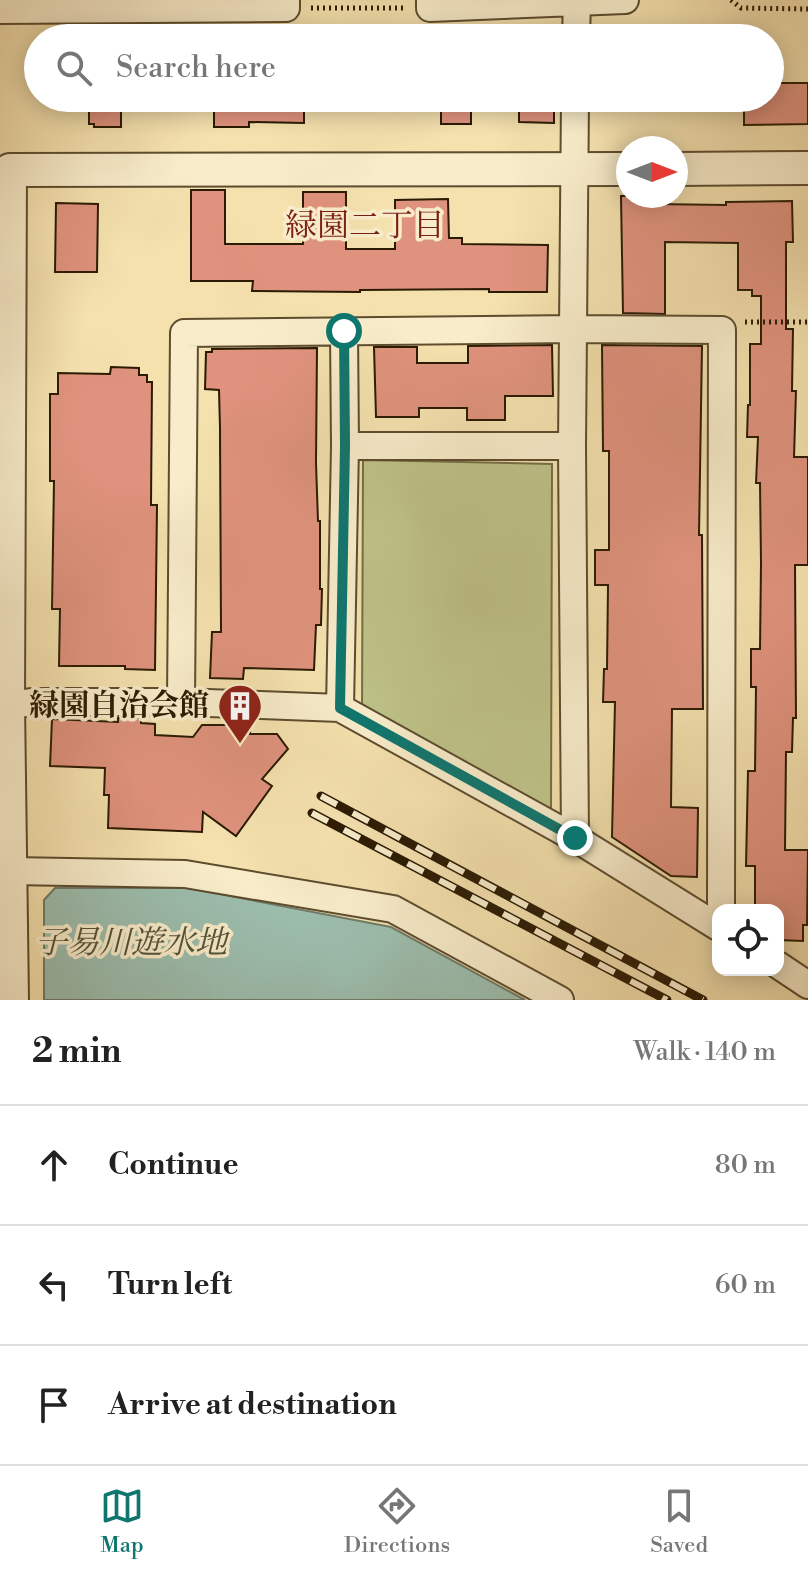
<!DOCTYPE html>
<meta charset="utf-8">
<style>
body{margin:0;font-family:"Libre Bodoni","Noto Serif JP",serif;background:#f2f2f2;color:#222}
.controls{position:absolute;right:24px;bottom:24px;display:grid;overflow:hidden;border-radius:16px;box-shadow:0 4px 20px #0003}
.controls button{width:72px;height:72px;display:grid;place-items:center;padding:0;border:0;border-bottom:2px solid #e0e0e0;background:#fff;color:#222;font:40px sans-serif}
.compass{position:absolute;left:616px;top:136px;width:72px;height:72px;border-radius:50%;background:#fff;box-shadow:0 4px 20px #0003;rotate:90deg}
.stop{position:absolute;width:24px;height:24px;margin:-18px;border:6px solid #0f766e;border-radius:50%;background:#fff}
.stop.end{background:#0f766e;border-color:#fff;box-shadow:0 2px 8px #0008}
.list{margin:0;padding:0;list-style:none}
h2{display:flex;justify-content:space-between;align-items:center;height:104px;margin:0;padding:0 32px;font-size:34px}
h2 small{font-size:26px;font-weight:400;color:#767676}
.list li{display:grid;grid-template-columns:52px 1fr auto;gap:24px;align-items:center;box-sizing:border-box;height:120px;padding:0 32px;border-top:2px solid #e0e0e0}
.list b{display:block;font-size:30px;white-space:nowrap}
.list em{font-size:26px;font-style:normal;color:#767676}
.icon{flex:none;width:44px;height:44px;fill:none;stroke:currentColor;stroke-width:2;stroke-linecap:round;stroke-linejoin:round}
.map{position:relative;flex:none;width:808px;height:1000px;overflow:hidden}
.search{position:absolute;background:#fff;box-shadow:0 4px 20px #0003;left:24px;right:24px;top:24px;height:88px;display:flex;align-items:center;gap:20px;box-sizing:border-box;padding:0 28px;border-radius:44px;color:#767676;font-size:30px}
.sheet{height:464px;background:#fff}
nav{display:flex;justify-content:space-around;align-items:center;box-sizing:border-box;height:112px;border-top:2px solid #e0e0e0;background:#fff;font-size:22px;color:#767676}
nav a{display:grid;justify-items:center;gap:4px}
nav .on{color:#0f766e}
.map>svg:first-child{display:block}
</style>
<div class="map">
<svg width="808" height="1000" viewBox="0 0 808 1000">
<rect width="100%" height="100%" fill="#f4e1ae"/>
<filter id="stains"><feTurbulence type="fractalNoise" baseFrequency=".0025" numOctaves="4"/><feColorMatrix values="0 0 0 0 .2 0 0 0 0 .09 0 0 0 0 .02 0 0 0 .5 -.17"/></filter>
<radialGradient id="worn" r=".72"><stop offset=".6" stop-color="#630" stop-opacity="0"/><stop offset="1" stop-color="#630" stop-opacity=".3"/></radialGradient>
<path fill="#bec288" stroke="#746e46" stroke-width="2" d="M363 460 552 464 551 813 362 713Z"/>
<path fill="#9cbdad" stroke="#6f7c69" stroke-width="2" d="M55 888H188L391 927 525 1000H44V900Z"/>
<path fill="#df927d" stroke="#2b1b03" stroke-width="2" d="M770 83H808V124L744 125V98H770Z
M89 98H121V127H94V124H89Z
M214 98H304V123L249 122V127H214Z
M441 98H471V124H441Z
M519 98H554V123L519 122Z
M191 190H225V244H303V192H346V249H395V200L448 199 449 238H462V244L548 245 547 292H489V289L360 290V292L252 291 253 281H191Z
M621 196H653V204L726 205V202L792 201 793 242H786V329H793L792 391H796L794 457H808V565H795L796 718H793L792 752H786L785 850H808L807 925H803V941L778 940V910H755V866H746L748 771H755L756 687H751V649H760L761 563 760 483H756L758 437H747L748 405H750V344H761V296H752V290H738V243L665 242V314L623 313Z
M56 203 98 204 97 272H55Z
M552 345 553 396H505V420H467V408H419V417H376L374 347H417V363H468V346Z
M602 345 702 346 699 535H702L703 709H672L671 807 698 808 697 877 671 876 612 837 615 702H603L604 669H607L608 585H595V550H609V451H603Z
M317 348 316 463 318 521H320V589H322L321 625H316L314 670 244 668 243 679 210 678 212 632H221L220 428 219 390 205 389 206 352H212V349Z
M111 367 139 368V375H147V382H152L151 505H157L155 670 125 669V666H59L60 609H52L54 481H50V394H58V373L110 374Z
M118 718H141V723L155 724V735L193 737 202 725H250V734H277L288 749 262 779 272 786 236 836 203 812 202 832 108 828 109 795H104L105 768 50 766 52 719 118 722Z"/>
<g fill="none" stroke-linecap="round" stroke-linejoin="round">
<g stroke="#5d4c2e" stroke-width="30">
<path id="minor" d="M430 0V8L625 0
M0 10 286 8V0
M576 38 577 0
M345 446H572
M181 702 184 333 573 329 722 330 721 910
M8 705 33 702H181L340 708 575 838 718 927
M340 708 345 446 344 331
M575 838 572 446 575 98
M11 871 185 874 393 909 560 1000
M778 965 808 985"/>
</g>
<g stroke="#5d4c2e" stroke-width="36">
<path id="tertiary" d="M676 169 808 168
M12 1000 8 705 10 170 628 169"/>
</g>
<path stroke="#2b1b03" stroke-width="5" stroke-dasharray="2 4" stroke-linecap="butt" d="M731 0 741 8 808 9
M311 8H405
M745 322H808"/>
<use href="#minor" stroke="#f8ecca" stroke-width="26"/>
<use href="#tertiary" stroke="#f8ecca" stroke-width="32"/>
<g stroke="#2b1b03" stroke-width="9">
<path id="rail" d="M321 796 703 1000
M312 813 667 1000"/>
</g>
<use href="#rail" stroke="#f8ecca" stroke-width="6" stroke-dasharray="18" stroke-linecap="butt"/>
</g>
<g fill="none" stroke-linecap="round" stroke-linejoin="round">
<path stroke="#0f766e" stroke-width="10" d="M344 331 345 446 340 708 575 838"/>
</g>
<defs>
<g id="building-pin" transform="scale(2.3)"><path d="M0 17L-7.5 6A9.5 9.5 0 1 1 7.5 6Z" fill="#8f2418" stroke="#f8ecca"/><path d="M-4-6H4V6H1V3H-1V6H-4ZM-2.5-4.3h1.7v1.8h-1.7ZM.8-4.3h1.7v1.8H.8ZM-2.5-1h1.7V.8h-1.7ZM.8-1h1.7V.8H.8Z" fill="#fff"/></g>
</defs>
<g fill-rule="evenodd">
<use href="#building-pin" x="240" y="706"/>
</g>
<g text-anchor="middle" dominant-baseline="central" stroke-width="7" stroke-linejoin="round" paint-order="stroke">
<g font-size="30" font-weight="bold" fill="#2b1b03" stroke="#f8ecca" text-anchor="end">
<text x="209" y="706">緑園自治会館</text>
</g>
<g font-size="32" fill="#7a1f14" stroke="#f8ecca">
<text x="365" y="226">緑園二丁目</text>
</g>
<g font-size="32" font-style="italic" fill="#53543e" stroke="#f8ecca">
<text x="131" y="943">子易川遊水地</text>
</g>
</g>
<rect width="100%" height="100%" filter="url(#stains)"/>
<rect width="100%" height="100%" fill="url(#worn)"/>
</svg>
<div class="controls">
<button><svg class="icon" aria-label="locate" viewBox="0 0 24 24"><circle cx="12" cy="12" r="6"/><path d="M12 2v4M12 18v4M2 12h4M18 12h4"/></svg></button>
</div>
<svg class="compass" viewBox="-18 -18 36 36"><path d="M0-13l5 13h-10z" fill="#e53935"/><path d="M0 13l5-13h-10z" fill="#767676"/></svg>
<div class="stop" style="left:344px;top:331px"></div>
<div class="stop end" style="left:575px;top:838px"></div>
<div class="search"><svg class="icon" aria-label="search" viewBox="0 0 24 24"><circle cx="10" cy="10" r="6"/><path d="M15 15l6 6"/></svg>Search here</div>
</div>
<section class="sheet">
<h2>2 min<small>Walk · 140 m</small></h2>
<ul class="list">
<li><svg class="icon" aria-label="ahead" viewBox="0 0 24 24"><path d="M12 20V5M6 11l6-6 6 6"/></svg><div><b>Continue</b></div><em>80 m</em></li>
<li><svg class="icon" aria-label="left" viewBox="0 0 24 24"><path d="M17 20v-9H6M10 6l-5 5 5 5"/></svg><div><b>Turn left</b></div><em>60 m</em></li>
<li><svg class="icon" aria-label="arrive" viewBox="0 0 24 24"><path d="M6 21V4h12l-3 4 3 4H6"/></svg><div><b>Arrive at destination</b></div></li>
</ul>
</section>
<nav>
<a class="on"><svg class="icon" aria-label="map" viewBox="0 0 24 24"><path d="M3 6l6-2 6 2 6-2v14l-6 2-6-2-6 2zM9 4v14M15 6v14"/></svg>Map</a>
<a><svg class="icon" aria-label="directions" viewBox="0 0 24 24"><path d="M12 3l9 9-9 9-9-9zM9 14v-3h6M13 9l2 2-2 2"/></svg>Directions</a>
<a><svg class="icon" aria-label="saved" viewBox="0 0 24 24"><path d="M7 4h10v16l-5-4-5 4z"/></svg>Saved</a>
</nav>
